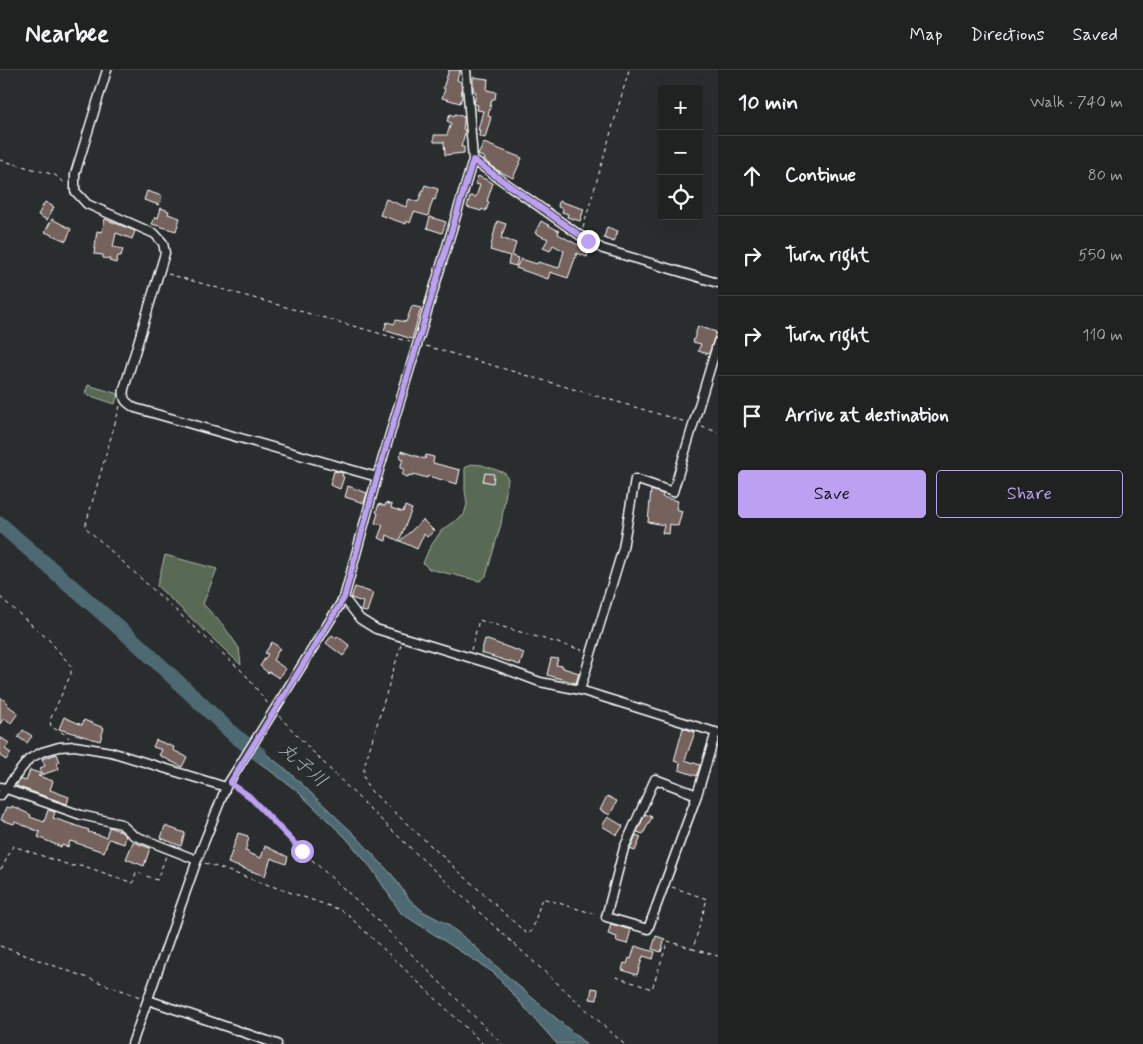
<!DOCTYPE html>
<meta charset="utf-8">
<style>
body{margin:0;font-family:Mynerve,"Klee One",sans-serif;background:#2d2f2f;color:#f1f3f6}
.controls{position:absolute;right:15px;top:15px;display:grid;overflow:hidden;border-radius:5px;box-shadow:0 5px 20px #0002}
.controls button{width:45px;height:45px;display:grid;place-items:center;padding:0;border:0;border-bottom:1px solid #3d3f40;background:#202222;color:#f1f3f6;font:25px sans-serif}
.stop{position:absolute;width:15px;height:15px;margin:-11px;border:4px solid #bca0f2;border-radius:50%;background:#fff}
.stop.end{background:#bca0f2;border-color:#fff;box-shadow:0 1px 5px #0008}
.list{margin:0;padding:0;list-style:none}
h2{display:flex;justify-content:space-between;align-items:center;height:65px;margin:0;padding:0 20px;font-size:21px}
h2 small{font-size:16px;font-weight:400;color:#a2a4a5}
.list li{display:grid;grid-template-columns:32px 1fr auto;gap:15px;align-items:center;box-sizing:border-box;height:80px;padding:0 20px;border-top:1px solid #3d3f40}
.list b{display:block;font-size:19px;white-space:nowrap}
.list em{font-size:16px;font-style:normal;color:#a2a4a5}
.actions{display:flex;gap:10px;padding:15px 20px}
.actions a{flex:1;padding:11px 0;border:1px solid #bca0f2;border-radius:5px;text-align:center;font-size:18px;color:#bca0f2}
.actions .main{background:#bca0f2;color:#111}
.icon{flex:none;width:28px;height:28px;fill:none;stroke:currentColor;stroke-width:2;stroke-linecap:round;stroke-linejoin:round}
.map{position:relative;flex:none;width:718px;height:974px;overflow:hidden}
header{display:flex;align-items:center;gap:30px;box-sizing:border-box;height:70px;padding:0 25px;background:#202222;border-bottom:1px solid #3d3f40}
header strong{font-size:24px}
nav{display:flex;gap:28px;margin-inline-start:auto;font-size:18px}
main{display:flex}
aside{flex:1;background:#202222}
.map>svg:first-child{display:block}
</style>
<header>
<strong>Nearbee</strong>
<nav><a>Map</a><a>Directions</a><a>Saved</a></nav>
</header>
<main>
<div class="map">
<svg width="718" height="974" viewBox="0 0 718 974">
<rect width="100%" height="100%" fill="#2a2d2e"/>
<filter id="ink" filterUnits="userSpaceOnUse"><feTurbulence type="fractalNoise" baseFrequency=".02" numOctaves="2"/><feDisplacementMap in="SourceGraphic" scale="10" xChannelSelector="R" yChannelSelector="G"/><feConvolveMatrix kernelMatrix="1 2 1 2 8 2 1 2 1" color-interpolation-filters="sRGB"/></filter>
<g filter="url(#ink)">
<path fill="#596a53" stroke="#acb4a9" d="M88 315 118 324 115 334 85 324Z
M471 394 482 395 505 403 508 409 501 454 486 506 480 511 429 499 423 493 429 479 441 461 464 445 467 434 465 420V398Z
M165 485 217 499 203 534 223 555 239 578 241 595 157 516Z"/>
<path fill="#4e6a73" stroke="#95a6ab" d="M247 669 288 701 356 766 393 806 409 829 424 842 447 854 470 872 507 906 586 974H557L494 903 401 843 372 799 346 768 296 720 241 679Z"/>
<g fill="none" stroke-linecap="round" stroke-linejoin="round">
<path stroke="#4e6a73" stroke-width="15" d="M0 454 141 577 234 665 260 685"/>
</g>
<path fill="#74625d" stroke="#fff" d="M449 0H460L457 10 461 12 462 27 460 33 442 28 445 19 443 18Z
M473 7 488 9 487 20 496 22 495 29H492L488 46 491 47 485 68 479 66 480 60H478L483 41 477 40 478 35 474 34 476 22 473 20Z
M450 44 454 46 455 44 464 47V53L463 59 465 60V63L461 77H464V83L445 85 444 72H434V65H447L451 53 447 51Z
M484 73 522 88 513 108 495 99 484 90 485 88 478 85Z
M478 106 493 113 487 131 489 132 486 141 482 139 481 141 467 137 470 126 476 127 480 115 475 114Z
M425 115 438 119 435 130 433 129 428 146 414 142 410 153 407 151 406 154 380 145 386 129 406 137 409 129 418 132Z
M147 121 162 126 159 135 144 130Z
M559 131 584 139 580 151 567 147 568 144 562 142 563 139 558 137Z
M45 132 54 137 47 150 38 145Z
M161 138 169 141 168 144 180 148 176 161 152 154 155 147 158 148Z
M430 147 446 152 442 163 427 158Z
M52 149 71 159 66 171 45 162Z
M105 149 135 161 132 169 116 163 113 177 123 179 121 186H118L116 193 109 191 110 189 103 188V185L94 184 97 161 102 162Z
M497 151 506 154 501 168 516 173 512 186 518 188 516 196 508 194 510 186 490 180Z
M541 151 559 161 558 164 576 174 590 179 587 187 577 183 568 208 550 202 548 209 516 198 521 189 537 194 538 192 559 198 564 181 553 175 550 181 543 178 548 169 535 163Z
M607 157 618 161 614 172 604 168Z
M412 236 421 238 412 269 384 260 387 252 394 254 396 250 406 252Z
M698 256 716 262 709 284 698 281 701 274 693 272Z
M401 381 425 389 426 385 434 387 433 393 460 400 457 414 428 406 427 408 413 404 412 406 409 405 408 407 402 405 404 399 400 398 403 389 400 388Z
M334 401 343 403 342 406 344 407 340 419 330 415Z
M485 403 494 404 493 413 483 411Z
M348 416 367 423 364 433 345 427Z
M651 420 663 424 662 427 678 431 676 439 682 441 678 456 670 454 669 464 662 463 664 455 648 452Z
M386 433 392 435 391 438 403 442 405 436 412 439 399 471 387 465 386 471 378 468 383 455 375 453 378 443 376 442 379 434 385 436Z
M423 450 434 461 427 467 424 464 417 479 400 471Z
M355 517 373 523 367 542 361 541 363 532 351 528Z
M332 565 336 568 337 566 349 575 348 576 350 577 343 586 326 573Z
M485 569 524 583 520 595 481 583Z
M272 572 280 578 273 590 286 599 279 608 269 602 268 603 260 596 268 584 265 583Z
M551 588 558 589 556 595 563 596V598L579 603 576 613 547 605Z
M0 627 8 633 6 634 18 643 11 653 4 648 0 654Z
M64 647 82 655 84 650 104 658 100 671 59 659Z
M683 658 695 662 685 690 700 695 697 706 679 700 680 693 674 691Z
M23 660 32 666 27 673 18 667Z
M0 667 9 673 5 679 11 683 6 690 0 686Z
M156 670 174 677 173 680 187 687 182 697 159 685 162 680 153 677Z
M57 684 60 692 57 693 59 699 38 706 53 711 50 720 69 727 67 734 16 716 20 709 26 711 30 700 42 704 40 698 45 696 42 689Z
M607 726 617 731 610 745 600 740Z
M12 736 31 745 30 747 44 752 48 740 55 742 53 748 89 760 88 762 106 767 109 757 120 761 126 766 124 774 109 769 104 782 70 771 68 777 62 775 61 777 38 767 40 762 15 752 14 754 1 750 6 737 11 738Z
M645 744 652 747 643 764 637 762Z
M608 747 623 756 617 765 602 756Z
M165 756 185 763 181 776 161 768Z
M238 763 248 766 247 767 249 768 245 781 249 782 248 783 261 788 265 776 288 787 286 794 271 788 265 806 228 793Z
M636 765 641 767 635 781 630 779Z
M133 772 150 778 144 796 126 789Z
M611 854 631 860 627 874 616 871 617 867 608 864Z
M656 866 665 869 661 882 652 879Z
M635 876 655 882 653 889 643 886 637 905 622 900 624 893 627 894 629 888 631 889Z
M592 918 598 919 597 930 590 929Z"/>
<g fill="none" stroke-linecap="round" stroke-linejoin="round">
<g stroke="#fff" stroke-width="11">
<path id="minor" d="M107 0 75 104V121L87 134 155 164 163 173 165 183 124 319C122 330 127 333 135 338L377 407
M473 90 588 171 603 179 718 213
M344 528 360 549 376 559 494 595 540 612 580 620 718 663
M580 620 623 478 635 409 673 422 718 272
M1 717 81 745 121 754 133 765 197 790
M697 725 655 709 624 778 606 847 648 859 697 725 716 662
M0 726 29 689 42 682 59 677 75 676 111 682 226 717
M148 930 277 974
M132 974 197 790 226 717 344 528 377 407 473 90 466 0"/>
</g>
<path stroke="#fff" stroke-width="1" stroke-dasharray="4 4" stroke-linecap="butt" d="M0 90 55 105 66 114
M583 158 629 0
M168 204 410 272
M426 276 686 352
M120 336 85 457 245 604 268 634
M702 357 718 362
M0 527 49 570 71 596V604L50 650 51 657 63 663 69 668
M401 575 364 697V707L368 718 527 864 532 861 542 828 598 845
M471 580 479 550 582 580
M279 646C387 762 507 867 624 974
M237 718 249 726 302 781 364 837 502 974
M205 793 341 840 350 847 483 974
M0 799 2 798 13 776 72 796 81 795 133 813 136 802 157 810 166 786
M672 817 707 829 693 879 718 886
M0 876 140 927
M616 907 652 919 668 871 693 879"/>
<use href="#minor" stroke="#2a2d2e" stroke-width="8"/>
</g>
</g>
<g fill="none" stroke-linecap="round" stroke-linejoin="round" filter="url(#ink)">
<path stroke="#bca0f2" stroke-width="6" d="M302 781 249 726 230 713 344 528 377 407 473 90 588 171"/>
</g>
<g text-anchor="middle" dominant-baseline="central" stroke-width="5" stroke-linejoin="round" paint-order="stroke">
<g font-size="19" font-style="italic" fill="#a6b4b9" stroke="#2a2d2e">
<text transform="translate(303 695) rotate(41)">丸子川</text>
</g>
</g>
</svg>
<div class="controls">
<button>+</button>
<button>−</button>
<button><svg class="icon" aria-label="locate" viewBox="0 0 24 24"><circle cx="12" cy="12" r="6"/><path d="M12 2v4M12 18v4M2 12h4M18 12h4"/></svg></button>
</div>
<div class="stop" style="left:302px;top:781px"></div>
<div class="stop end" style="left:588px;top:171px"></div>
</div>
<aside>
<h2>10 min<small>Walk · 740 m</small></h2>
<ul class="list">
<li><svg class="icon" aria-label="ahead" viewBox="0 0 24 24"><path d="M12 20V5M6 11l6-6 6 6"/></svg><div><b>Continue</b></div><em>80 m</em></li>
<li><svg class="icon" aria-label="right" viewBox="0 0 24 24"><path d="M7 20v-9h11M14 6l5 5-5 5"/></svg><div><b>Turn right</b></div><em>550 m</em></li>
<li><svg class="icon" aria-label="right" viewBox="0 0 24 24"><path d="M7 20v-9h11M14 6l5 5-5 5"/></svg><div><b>Turn right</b></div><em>110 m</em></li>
<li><svg class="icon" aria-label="arrive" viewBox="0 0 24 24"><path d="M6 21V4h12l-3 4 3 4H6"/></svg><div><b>Arrive at destination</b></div></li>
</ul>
<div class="actions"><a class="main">Save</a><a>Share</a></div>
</aside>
</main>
